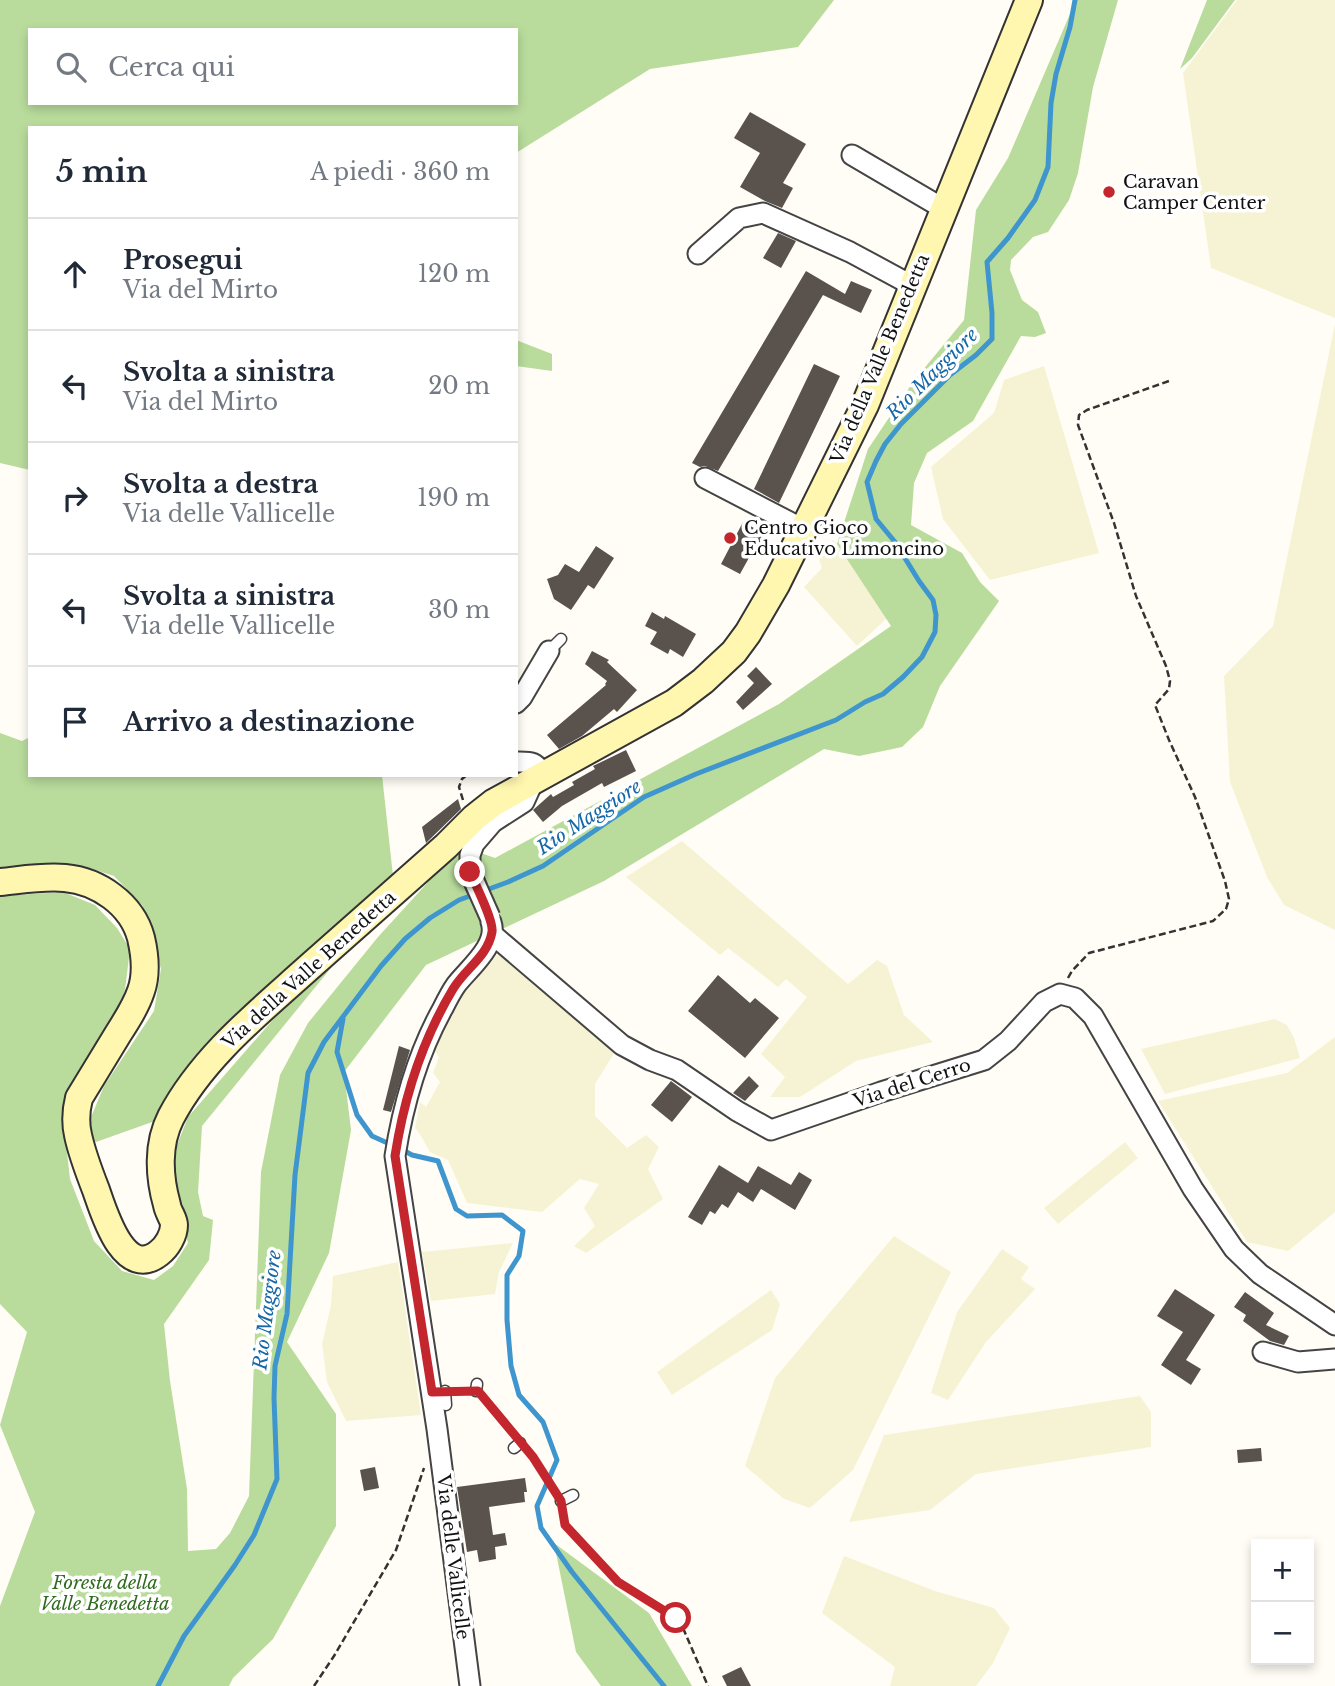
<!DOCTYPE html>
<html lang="it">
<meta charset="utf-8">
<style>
body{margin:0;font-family:"Libre Baskerville",serif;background:#f2f2f3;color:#1f2937}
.controls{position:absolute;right:21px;bottom:21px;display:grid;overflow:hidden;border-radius:0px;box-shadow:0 4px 10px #0003}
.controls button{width:63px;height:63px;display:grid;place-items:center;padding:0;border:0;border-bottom:2px solid #e0e1e3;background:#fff;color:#1f2937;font:35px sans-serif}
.stop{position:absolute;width:21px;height:21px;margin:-16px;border:5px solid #c4262e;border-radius:50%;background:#fff}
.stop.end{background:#c4262e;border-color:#fff;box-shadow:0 2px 7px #0008}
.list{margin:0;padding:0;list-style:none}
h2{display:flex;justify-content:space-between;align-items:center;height:91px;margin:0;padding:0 28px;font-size:30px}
h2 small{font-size:23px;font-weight:400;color:#747a83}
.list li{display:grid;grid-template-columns:46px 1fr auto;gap:21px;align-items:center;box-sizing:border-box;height:112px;padding:0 28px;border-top:2px solid #e0e1e3}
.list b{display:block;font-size:26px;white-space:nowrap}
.list p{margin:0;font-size:23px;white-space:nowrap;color:#747a83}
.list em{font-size:23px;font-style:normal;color:#747a83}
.icon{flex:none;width:38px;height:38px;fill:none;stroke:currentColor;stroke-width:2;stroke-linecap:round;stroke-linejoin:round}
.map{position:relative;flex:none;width:1335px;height:1686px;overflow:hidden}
.search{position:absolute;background:#fff;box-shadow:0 4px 10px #0003;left:28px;top:28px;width:490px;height:77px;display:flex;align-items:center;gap:18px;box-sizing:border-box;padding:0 24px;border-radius:0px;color:#747a83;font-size:26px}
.panel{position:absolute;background:#fff;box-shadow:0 4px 10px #0003;left:28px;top:126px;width:490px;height:651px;border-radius:0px}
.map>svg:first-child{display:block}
</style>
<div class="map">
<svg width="1335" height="1686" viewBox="0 0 1335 1686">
<rect width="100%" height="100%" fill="#fffdf5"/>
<path fill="#f6f3d4" d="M1237 0H1335V318L1211 268 1183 73Z
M1335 324V930L1284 905 1267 877 1230 782 1224 676 1273 626Z
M1044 366 1099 553 990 580 943 519 931 467 994 413 1004 380Z
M833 540 894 597 886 619 857 646 804 587 822 568 817 553Z
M682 841 848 984 877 960 887 966 904 1015 933 1042 856 1061 800 1097H770L785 1077 761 1054 807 997 786 979 778 987 728 948 720 955 626 877Z
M502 950 615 1052 595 1084V1116L627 1148 646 1135 659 1147 648 1169 663 1199 586 1253 574 1246 595 1226 584 1208 599 1184 580 1179 542 1212 467 1203 448 1160 430 1152 421 1136 415 1128 420 1102 426 1107 440 1082 433 1073 439 1057 432 1047 463 990Z
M1275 1019 1287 1025 1294 1038 1300 1058 1165 1094 1141 1049Z
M1335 1037V1212L1288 1251 1247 1242 1158 1101 1287 1073Z
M1125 1142 1138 1158 1058 1224 1044 1208Z
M894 1236 951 1272 853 1470 810 1508 784 1499 745 1466 775 1378Z
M513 1243 499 1272 495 1294 431 1301 422 1252Z
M1002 1249 1029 1267 1021 1279 1035 1289 986 1342 948 1400 931 1393 957 1312Z
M398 1262 421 1415 346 1421 327 1382 322 1344 331 1305 333 1276Z
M771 1290 780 1304 772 1330 672 1395 657 1372Z
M1140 1396 1151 1412V1447L976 1474 930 1510 849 1522 884 1435Z
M844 1556 935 1591 994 1608 1010 1628 993 1663 976 1686H890L895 1667 822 1613Z"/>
<path fill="#b9dc9c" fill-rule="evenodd" d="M0 0H834L798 47 650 69 516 153V128H30V470L0 463ZM30 30H516V103H30Z
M1076 0H1118L1093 87 1078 173 1069 200 1048 232 1033 237 1011 260 1010 270 1022 300 1038 312 1046 333 1035 337 1021 336 973 421 927 453 914 483 911 525 962 553 980 582 999 601 940 686 923 727 902 747 859 756 824 749 604 881 426 965 344 1072 351 1130 329 1253 287 1342 336 1414V1526L273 1639 233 1678 229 1686H0V1606L35 1512 0 1425 27 1332 0 1304V896L63 892 95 905 117 928 130 949 125 990 110 1030 64 1126 70 1179 94 1241 122 1271 154 1280 173 1266 188 1243 176 1197 173 1155 188 1117 284 1007 357 936 202 1126 198 1192 203 1216 213 1220 209 1260 164 1324 170 1381 187 1489 188 1551 216 1549 230 1533 249 1496 261 1172 280 1075 308 1023 378 937 461 846 495 858 779 704 891 626 837 544 868 449 913 382 964 320 976 210 1008 158Z
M1207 0H1235L1192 58 1180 69Z
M516 340 552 354V371L516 366Z
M0 733 22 741 30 737V775H382L393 876 219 1041 155 1121 96 1142 84 1134 104 1086 154 1011 161 969 143 906 114 876 83 866 55 864 0 873Z
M554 1543 649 1613 692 1686H601L576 1652Z"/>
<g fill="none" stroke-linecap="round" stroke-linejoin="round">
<path stroke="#3f96cf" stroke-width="5" d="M343 1019 337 1052 357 1115 372 1136 392 1145
M401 1149 412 1155 438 1161 456 1209 467 1216 502 1215 523 1231 519 1256 507 1275V1320L511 1366 519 1395 543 1422 557 1460 537 1506 541 1528 572 1572 664 1686
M158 1686 184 1636 235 1565 254 1535 277 1479 274 1398 275 1366 287 1314 295 1175 308 1073 324 1042 381 966 405 939 430 918 459 900 508 882 543 866 644 797 696 774 836 720 865 702 883 694 903 677 922 657 935 632 936 615 933 600 919 581 895 542 876 519 867 482 876 461 885 444 901 424 950 375 976 355 992 339V313L987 262 1008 238 1035 200 1048 167 1051 103 1056 74 1070 27 1075 0"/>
</g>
<path fill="#5a524d" d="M750 112 806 144 783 183 793 188 782 208 765 201 740 187 760 153 734 138Z
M778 233 796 241 781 268 763 258Z
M806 271 845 294 851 281 872 290 861 313 823 295 718 471 705 466 700 467 692 463Z
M814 364 840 376 779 503 754 489Z
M743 522 767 535 754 558 750 556 740 574 721 564Z
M596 546 614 558 594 589 588 585 571 610 554 599 547 579 558 575 565 564 579 572Z
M652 612 664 619 665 616 696 634 683 657 670 649 668 654 650 644 657 632 645 626Z
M592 651 609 660 607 662 637 690 617 712 614 709 582 736 559 749 547 735 606 685 605 684 607 681 585 664Z
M756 667 772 684 743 710 736 702 754 683 747 676Z
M626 750 636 771 604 787 602 783 562 806 543 822 533 810 551 794 553 797 574 785 572 782 595 769 593 766Z
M458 799 461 809 426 843 422 827Z
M718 975 750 1003 755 998 779 1018 745 1058 688 1011Z
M399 1046 410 1050 391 1112 383 1110Z
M749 1076 759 1086 745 1101 733 1093Z
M671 1081 692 1097 672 1122 651 1105Z
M719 1165 748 1183 758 1166 791 1185 799 1172 812 1180 795 1210 761 1189 753 1202 738 1192 728 1208 722 1204 715 1214 710 1211 702 1225 688 1217Z
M1175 1289 1215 1315 1186 1360 1201 1369 1191 1385 1161 1365 1183 1332 1157 1316Z
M1245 1292 1274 1313 1266 1325 1289 1336 1284 1345 1270 1341 1243 1321 1246 1315 1234 1307Z
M1261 1448 1262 1461 1238 1463 1237 1450Z
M375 1467 379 1488 364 1491 360 1470Z
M525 1478 527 1492H524L525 1502 489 1507 493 1535 505 1533 507 1545 495 1547 496 1559 479 1562 477 1550 467 1552 457 1487Z
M741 1667 751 1686H727L722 1676Z"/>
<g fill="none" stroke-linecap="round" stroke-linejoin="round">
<g stroke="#444" stroke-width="13">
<path id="lane" d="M549 651 561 639
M445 1391 446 1405
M476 1391 477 1384
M514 1448 520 1443
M561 1501 573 1495
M676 1618 681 1611"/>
</g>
<g stroke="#444" stroke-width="23">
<path id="street" d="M852 155 944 209
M698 254 739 218 763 213 850 252 913 286
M705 478 803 529
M516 703 522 697 549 651
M516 762C531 762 535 761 543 774
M477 888 470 872V855L474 844 493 822 524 802 534 780
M492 934 622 1045 650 1060 677 1070 737 1111 771 1130 881 1092 984 1060 1008 1041 1044 1002 1060 994 1075 998 1093 1016 1193 1189 1234 1249 1260 1274 1335 1325
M1263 1352 1298 1362 1335 1359
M470 1686 437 1429 395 1156C403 1105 418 1053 443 1008 447 1000 451 992 456 985 468 969 499 945 491 922"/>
</g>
<g stroke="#333" stroke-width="30">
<path id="secondary" d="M0 882C21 880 43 876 65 878 98 881 132 904 141 938 145 955 147 974 141 991 136 1006 127 1020 118 1034 105 1055 92 1077 79 1098 76 1110 75 1122 78 1135 82 1154 89 1172 96 1190 104 1213 124 1281 159 1253 167 1247 174 1235 174 1225 174 1219 168 1212 167 1205 159 1177 157 1144 171 1117 202 1058 258 1013 307 969 353 928 400 887 446 846L474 818 493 803 674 703 703 681 734 652 748 633 776 585 865 405 1029 0"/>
</g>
<path stroke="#333" stroke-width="2.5" stroke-dasharray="7 3.5" stroke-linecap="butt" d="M463 800 459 787 462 779 467 775
M1068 978 1072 971 1089 953 1213 921 1226 909 1229 899 1225 881 1195 797 1169 740 1155 705 1169 689 1170 681 1166 666 1136 596 1114 523 1078 425 1079 415 1087 410 1169 381
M486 1401 513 1434
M529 1452 554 1490
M563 1512 565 1525 618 1582 666 1612
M683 1628 708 1686
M314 1686 334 1656 396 1550 424 1468"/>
<use href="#lane" stroke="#fff" stroke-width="10"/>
<use href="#street" stroke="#fff" stroke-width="19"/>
<use href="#secondary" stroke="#fff6b0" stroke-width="26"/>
<g stroke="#444" stroke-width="23" stroke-linecap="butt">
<path id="street-bridge" d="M470 872 490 917"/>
</g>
<use href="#street-bridge" stroke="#fff" stroke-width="19"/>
</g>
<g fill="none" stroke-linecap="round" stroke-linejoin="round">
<path stroke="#c4262e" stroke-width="9" d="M470 872C475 884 494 921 492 932 488 956 465 969 453 989 423 1039 404 1098 395 1156L432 1392 478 1391 533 1457 561 1501 565 1525 618 1582 676 1618"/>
</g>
<g fill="#c4262e" stroke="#fff" stroke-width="2.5">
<circle cx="1109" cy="192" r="7"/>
<circle cx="730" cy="538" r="7"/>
</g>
<g text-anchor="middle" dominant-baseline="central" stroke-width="7" stroke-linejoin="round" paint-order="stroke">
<g font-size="18" fill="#111" stroke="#fff" text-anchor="start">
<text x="1123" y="182">Caravan<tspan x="1123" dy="21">Camper Center</tspan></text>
<text x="744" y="528">Centro Gioco<tspan x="744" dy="21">Educativo Limoncino</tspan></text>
</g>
<g font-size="18" fill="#111" stroke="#fff">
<text transform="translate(880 359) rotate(-67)">Via della Valle Benedetta</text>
<text transform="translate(309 970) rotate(-42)">Via della Valle Benedetta</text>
<text transform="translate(912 1083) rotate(-18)">Via del Cerro</text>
<text transform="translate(453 1557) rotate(83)">Via delle Vallicelle</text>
</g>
<g font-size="18" font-style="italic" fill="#2f6b1f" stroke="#fff">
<text x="105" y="1583">Foresta della<tspan x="105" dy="21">Valle Benedetta</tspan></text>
</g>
<g font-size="19" font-style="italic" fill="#1768a6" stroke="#fff">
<text transform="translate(932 374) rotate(-45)">Rio Maggiore</text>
<text transform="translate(589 817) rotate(-33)">Rio Maggiore</text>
<text transform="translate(267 1310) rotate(-83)">Rio Maggiore</text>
</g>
</g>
</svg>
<div class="controls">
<button>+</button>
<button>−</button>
</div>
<div class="stop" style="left:676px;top:1618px"></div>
<div class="stop end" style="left:470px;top:872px"></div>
<div class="search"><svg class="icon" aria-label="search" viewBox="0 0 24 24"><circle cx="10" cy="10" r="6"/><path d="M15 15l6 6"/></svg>Cerca qui</div>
<section class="panel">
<h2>5 min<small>A piedi · 360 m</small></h2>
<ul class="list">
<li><svg class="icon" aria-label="ahead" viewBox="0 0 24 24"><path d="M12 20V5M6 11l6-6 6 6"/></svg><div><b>Prosegui</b><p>Via del Mirto</p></div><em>120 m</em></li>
<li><svg class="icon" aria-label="left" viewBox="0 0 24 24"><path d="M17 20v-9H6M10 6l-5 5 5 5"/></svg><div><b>Svolta a sinistra</b><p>Via del Mirto</p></div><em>20 m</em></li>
<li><svg class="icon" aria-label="right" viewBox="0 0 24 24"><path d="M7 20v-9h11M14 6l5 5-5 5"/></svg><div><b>Svolta a destra</b><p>Via delle Vallicelle</p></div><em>190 m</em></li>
<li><svg class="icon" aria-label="left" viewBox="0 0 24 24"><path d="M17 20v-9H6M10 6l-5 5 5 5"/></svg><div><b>Svolta a sinistra</b><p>Via delle Vallicelle</p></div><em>30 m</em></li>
<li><svg class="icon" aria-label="arrive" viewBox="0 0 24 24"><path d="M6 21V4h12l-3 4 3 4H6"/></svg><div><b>Arrivo a destinazione</b></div></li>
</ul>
</section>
</div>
